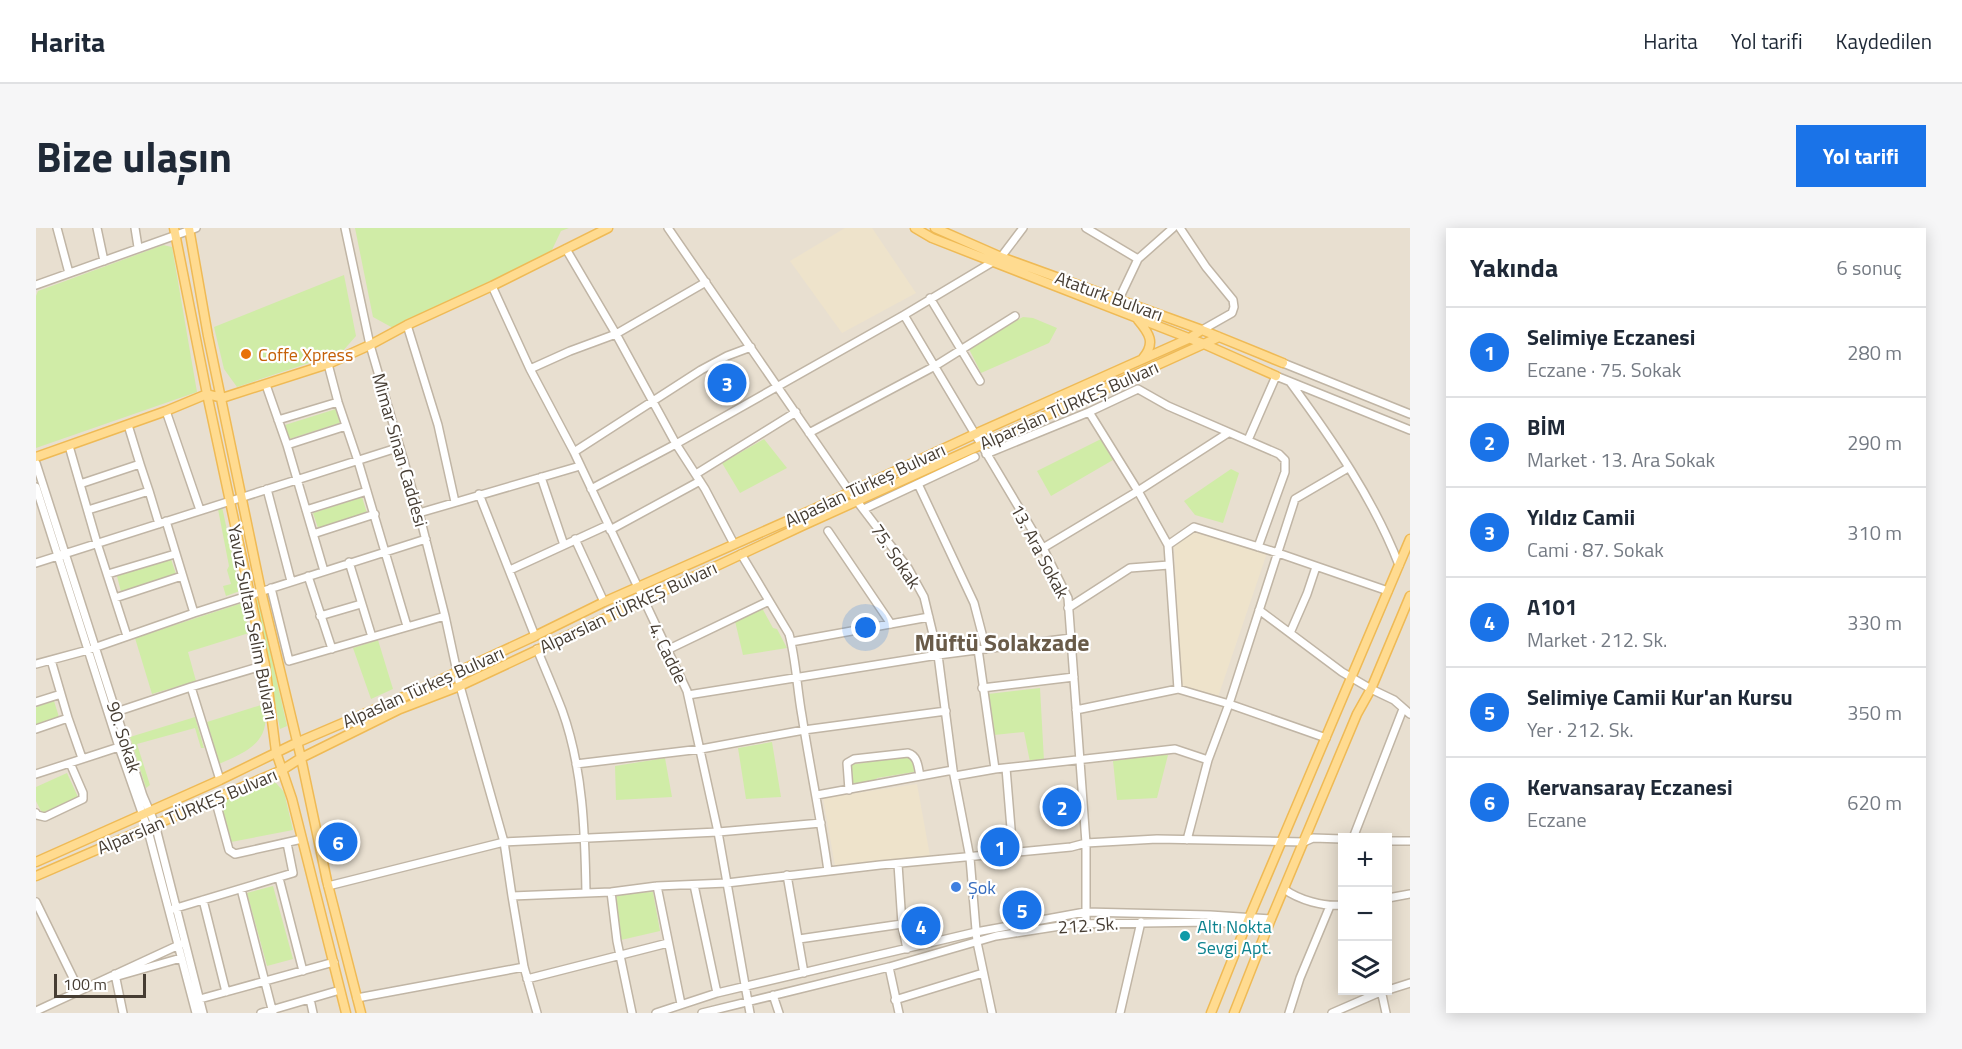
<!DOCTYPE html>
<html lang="tr">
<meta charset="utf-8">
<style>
body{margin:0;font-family:"Titillium Web",sans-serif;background:#f6f6f7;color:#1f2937}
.controls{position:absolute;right:18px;bottom:18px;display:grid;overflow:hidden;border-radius:0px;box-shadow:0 3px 15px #0003}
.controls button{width:54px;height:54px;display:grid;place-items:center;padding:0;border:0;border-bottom:2px solid #e0e1e3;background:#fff;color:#1f2937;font:30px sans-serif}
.scale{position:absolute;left:18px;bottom:15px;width:92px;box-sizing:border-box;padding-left:6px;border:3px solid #463d33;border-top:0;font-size:16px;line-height:21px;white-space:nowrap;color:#463d33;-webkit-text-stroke:4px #fff;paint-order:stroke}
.you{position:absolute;left:830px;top:400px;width:21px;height:21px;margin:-15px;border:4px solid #fff;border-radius:50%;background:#1a73e8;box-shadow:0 0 0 9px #1a73e833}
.badge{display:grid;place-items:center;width:39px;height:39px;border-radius:50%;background:#1a73e8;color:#fff;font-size:20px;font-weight:700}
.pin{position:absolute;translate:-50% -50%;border:3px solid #fff;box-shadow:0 2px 6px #0006}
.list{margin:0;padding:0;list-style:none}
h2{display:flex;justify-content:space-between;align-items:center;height:78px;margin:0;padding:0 24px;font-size:26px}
h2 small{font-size:20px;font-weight:400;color:#747a83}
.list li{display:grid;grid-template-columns:39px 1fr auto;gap:18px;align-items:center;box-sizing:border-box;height:90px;padding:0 24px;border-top:2px solid #e0e1e3}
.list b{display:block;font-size:22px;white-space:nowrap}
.list p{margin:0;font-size:20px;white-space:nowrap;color:#747a83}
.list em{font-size:20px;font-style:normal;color:#747a83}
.icon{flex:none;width:33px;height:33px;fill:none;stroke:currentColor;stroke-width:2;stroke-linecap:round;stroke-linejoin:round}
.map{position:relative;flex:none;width:1374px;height:785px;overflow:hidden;border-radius:0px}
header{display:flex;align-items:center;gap:36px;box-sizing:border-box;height:84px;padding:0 30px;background:#fff;border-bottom:2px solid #e0e1e3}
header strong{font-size:28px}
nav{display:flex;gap:33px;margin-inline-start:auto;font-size:21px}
.intro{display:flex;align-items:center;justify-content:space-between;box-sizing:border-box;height:144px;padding:0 36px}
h1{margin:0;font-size:42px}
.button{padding:15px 27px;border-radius:0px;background:#1a73e8;color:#fff;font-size:21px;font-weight:700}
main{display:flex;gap:36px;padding:0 36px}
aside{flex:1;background:#fff;border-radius:0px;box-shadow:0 3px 15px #0003}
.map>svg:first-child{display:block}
</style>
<header>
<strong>Harita</strong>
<nav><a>Harita</a><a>Yol tarifi</a><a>Kaydedilen</a></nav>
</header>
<div class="intro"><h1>Bize ulaşın</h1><a class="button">Yol tarifi</a></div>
<main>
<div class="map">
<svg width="1374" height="785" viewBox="0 0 1374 785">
<rect width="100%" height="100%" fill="#f3eee3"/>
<path fill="#e8dfd0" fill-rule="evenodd" d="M0 0H1374V785H0ZM1306 610H1352V762H1306Z"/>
<path fill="#eee3cb" d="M809 0H836L880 65 806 105 754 33Z
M1160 303 1231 325 1182 469 1145 459 1138 319 1140 316Z
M881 556 894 628 799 638 787 570Z"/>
<path fill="#d0eca7" d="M319 0H533L525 3 515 24 357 100 337 89Z
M127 17 136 19 161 164 0 220V68L2 63Z
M308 47 320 108 306 124 201 159 188 141 178 99Z
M987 89 997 90 1021 100 1013 115 945 145 932 119Z
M300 181 304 195 253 211 249 197Z
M728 211 751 240 704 265 686 235Z
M1065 211 1077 232 1015 268 1001 243Z
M1195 241 1203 245 1187 295 1159 287 1148 273Z
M326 269 331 285 282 300 277 285Z
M185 274 204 363 190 368 187 358 195 356 191 342 193 338 181 276Z
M135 331 140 346 85 364 81 348Z
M222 370 251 498 244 501 218 372Z
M206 375 213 405 152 424 160 453 116 466 99 410Z
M726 380 737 400 741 401 751 420 707 427 699 393Z
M342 412 357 461 335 471 317 420Z
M1004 460 1008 533 994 534 988 504 958 507 952 466Z
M18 473 23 489 0 497V479Z
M228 476C236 514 212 523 183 536L171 494Z
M159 489 168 520H165L159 500 101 516 114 557 110 560 94 509Z
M736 514 745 569 710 571 702 520Z
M1119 527H1132L1121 570 1081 572 1077 533Z
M871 528 877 533 878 544 841 550 838 555 816 558 814 537Z
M629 530 636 569 580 572 579 538Z
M31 545 42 569 6 585 0 573V559Z
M226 553 240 555 248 564 257 602 195 614 182 575Z
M237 658 257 731 231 738 211 665Z
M617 664 624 703 585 712 580 666Z"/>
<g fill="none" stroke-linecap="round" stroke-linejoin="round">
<g stroke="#c0b5a5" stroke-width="10">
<path id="minor" d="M21 0 33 45
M61 0 68 33
M99 0 102 19
M632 0 814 264 872 340 888 369 902 427 917 542 934 630 941 714 956 785
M1050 0 1102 31 1083 71
M1144 0 1170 39 1197 72 1198 79 1196 85 1166 102
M530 21 580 106 640 216 669 261 698 316
M1102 31 1137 0
M0 57 160 0
M456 58 494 141 538 224 651 463 682 604 714 785
M894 70 944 153
M868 87 1007 320 1032 370 1050 615V695
M371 97 402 197 419 274
M1247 135 1374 186
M292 136 302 174 322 233 371 398
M494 141 534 123 580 106 670 54
M1254 154C1296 211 1338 272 1363 337
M230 157 251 217 288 343
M130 183 164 282
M1053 184 1102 263 1192 205
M242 192 302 174
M92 197 104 236
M773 205 899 138 979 88
M1212 212 1240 148 1374 202
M251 217 310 198
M33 218 61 315 91 408
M538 224 665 142 691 128 715 119
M950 226 1053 184 1102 161 1132 178 1243 226 1249 232V244L1222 319
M0 235 107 568 119 596 167 785
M660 246 760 184
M505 249 528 317
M44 256 104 236 113 263 52 282
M882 256 938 375 950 421
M0 259 83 519 111 599 160 785
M231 261 255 353
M555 261 640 216 868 87 965 29 987 0
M113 263 123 296
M443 266 499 408
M828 281 939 229
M270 282 331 263
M383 285 544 238
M130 293 158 385
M574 302 664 253
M792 303 855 396
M277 306 339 286
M539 311 568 374
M1132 317 1158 299 1242 325 1352 363
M1007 320 1102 263 1132 317 1142 461
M705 326 753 406C760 431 761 461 766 488 774 540 785 591 792 643
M313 334 336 409
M0 335 364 219
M474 342 572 297
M72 346 139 326
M272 348 296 421
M235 360 253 433 409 388
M79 370 146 348
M1032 380 1094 340 1133 337
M1223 382 1306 444 1335 461 1358 472 1374 486
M284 388 325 376
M1254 405 1271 366 1280 339
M755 414 893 389
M501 421C509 441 518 461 526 482 547 540 549 604 550 665
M942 421 959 541
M631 422 733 373
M15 432 32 490 46 530
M0 436 52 422 158 385 390 311
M155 459 229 437
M946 460 1038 449
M652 467 902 427 1035 410
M0 474 25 466
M1040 482 1142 461 1193 476 1172 532 1151 612
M80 484 155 459 184 552
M0 501 32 490
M1290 510 1193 476 1259 271 1312 240
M540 536 665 521 768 502 910 483
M970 540 977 625
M0 546 86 518
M919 548 959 541 1139 521 1172 532
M813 562 811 535 818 531 872 525C882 528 882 539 884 548
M781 567 917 542
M181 578 193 622 199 626 266 611
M0 585 1 587 9 589 47 571V565L34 535
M785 595 682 604 468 614 476 668 575 664 621 658 691 655 844 637 1035 619 1050 615 1121 611 1268 614 1277 610 1306 611
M1317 610 1367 481
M1352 613H1374
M862 636 866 696 871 721
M751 647 768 745
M243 650 267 743
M658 657 681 765
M292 658 468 614 424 458 409 388 383 285 334 117 309 0
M621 658 645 776
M205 661 237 785
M1248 661C1263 672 1288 679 1306 677
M575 664 581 713 596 785
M476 668 488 739 501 785
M1352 670 1374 666
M167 672 190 764
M0 674 43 762
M137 681 257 645 251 615
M763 711 866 696
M853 739 863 785
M79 746 87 785
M82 748 145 730
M491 751 632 715
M1345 762 1350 785
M1352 762 1374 755
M737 767 743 785
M321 770 488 739
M164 771 298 734
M274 771 277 785
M859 772 947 745
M0 783 145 716
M225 785 304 762
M620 785 681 765 940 704 1049 684 1174 687 1235 691
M666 785 853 739 960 708 1037 696 1175 694 1232 698
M1084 785 1105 694
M1253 785 1264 750 1294 678
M1296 785 1349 762"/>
</g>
<g stroke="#efba55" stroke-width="11">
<path id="major" d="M138 0 171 166 229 437 240 524 256 571 310 785
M153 0 172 108 225 363 265 530 291 653 325 785
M879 0 896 10 1168 116 1240 148
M899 0 965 29 1166 102 1247 135
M1102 92C1113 105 1120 115 1107 130
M0 229 130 183 171 166 186 170 292 136 334 117 371 97 456 58 572 0
M0 634 184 552 260 515 363 471 499 408 568 374 778 281 939 206 1152 111 1166 102
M0 648 246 542 265 530 364 481 424 458 766 298 1183 109
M1175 785 1213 690 1374 311
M1198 785 1235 691 1321 486 1335 461 1374 368"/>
</g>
<use href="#minor" stroke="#fff" stroke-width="7"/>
<use href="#major" stroke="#ffdb90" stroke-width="8"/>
</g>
<circle fill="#e8710a" stroke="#fff" stroke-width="2" cx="210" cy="126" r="6"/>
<circle fill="#3f7fe0" stroke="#fff" stroke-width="2" cx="920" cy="659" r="6"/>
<circle fill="#0f9aa8" stroke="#fff" stroke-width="2" cx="1149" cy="708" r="6"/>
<g text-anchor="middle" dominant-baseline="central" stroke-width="4.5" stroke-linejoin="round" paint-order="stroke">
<g font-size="18" fill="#463d33" stroke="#fff">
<text transform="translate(1073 68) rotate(20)">Ataturk Bulvarı</text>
<text transform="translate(1033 177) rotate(-24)">Alparslan TÜRKEŞ Bulvarı</text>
<text transform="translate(364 222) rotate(74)">Mimar Sinan Caddesi</text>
<text transform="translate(829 257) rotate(-25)">Alpaslan Türkeş Bulvarı</text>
<text transform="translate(1004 323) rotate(62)">13. Ara Sokak</text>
<text transform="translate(860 328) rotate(56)">75. Sokak</text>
<text transform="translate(592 379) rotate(-25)">Alparslan TÜRKEŞ Bulvarı</text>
<text transform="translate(217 394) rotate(79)">Yavuz Sultan Selim Bulvarı</text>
<text transform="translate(632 425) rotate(64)">4. Cadde</text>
<text transform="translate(387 459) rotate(-24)">Alpaslan Türkeş Bulvarı</text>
<text transform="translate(88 509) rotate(72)">90. Sokak</text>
<text transform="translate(151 583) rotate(-23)">Alparslan TÜRKEŞ Bulvarı</text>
<text transform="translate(1052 697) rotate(-4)">212. Sk.</text>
</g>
<g font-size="18" fill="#c56008" stroke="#fff" text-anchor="start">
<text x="222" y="126">Coffe Xpress</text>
</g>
<g font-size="18" fill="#366cbe" stroke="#fff" text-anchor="start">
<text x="932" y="659">Şok</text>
</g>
<g font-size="18" fill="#0d838f" stroke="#fff" text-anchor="start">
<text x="1161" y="698">Altı Nokta<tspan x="1161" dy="21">Sevgi Apt.</tspan></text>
</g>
<g font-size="24" font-weight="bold" fill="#695b49" stroke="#fff">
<text x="966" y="414">Müftü Solakzade</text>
</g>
</g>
</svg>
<div class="controls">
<button>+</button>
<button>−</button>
<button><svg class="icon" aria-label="layers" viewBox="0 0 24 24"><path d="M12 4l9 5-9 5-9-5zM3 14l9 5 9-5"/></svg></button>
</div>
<div class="scale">100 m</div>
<div class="you"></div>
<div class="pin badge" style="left:964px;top:619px">1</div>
<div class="pin badge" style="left:1026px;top:579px">2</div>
<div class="pin badge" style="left:691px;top:155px">3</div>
<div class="pin badge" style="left:885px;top:698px">4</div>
<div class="pin badge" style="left:986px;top:682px">5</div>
<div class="pin badge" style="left:302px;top:614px">6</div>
</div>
<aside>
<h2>Yakında<small>6 sonuç</small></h2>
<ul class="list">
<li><span class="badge">1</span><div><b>Selimiye Eczanesi</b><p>Eczane · 75. Sokak</p></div><em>280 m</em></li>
<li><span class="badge">2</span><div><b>BİM</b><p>Market · 13. Ara Sokak</p></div><em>290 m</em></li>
<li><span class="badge">3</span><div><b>Yıldız Camii</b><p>Cami · 87. Sokak</p></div><em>310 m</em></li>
<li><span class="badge">4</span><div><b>A101</b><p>Market · 212. Sk.</p></div><em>330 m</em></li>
<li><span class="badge">5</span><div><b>Selimiye Camii Kur'an Kursu</b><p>Yer · 212. Sk.</p></div><em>350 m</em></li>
<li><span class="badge">6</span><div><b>Kervansaray Eczanesi</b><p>Eczane</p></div><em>620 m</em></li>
</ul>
</aside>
</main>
